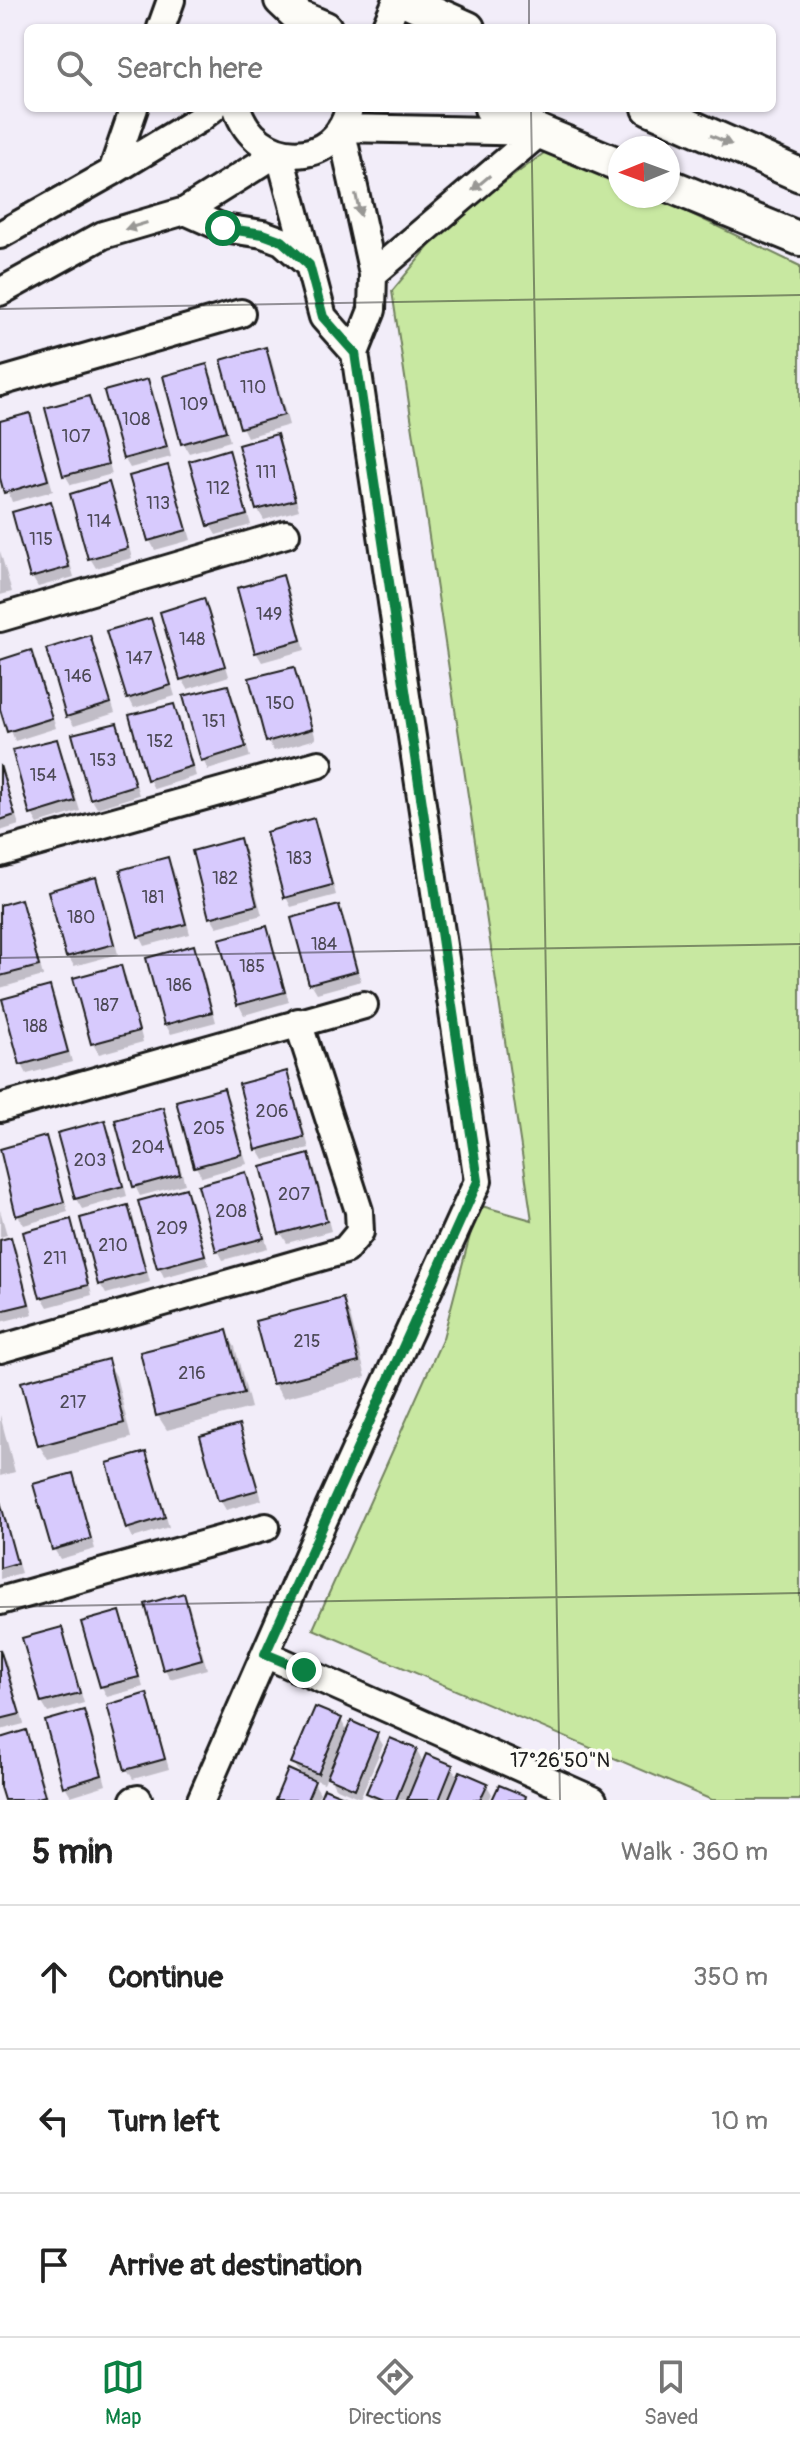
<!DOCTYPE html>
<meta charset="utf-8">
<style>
body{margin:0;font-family:Pangolin,sans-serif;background:#f2f2f2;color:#222}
.compass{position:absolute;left:608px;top:136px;width:72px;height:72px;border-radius:50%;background:#fff;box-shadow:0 2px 6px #0004;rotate:269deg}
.stop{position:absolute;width:24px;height:24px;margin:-18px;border:6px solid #0b8043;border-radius:50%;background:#fff}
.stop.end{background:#0b8043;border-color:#fff;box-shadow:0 2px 8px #0008}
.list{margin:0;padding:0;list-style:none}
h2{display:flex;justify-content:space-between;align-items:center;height:104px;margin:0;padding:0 32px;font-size:34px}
h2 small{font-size:26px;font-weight:400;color:#767676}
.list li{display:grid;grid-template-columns:52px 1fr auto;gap:24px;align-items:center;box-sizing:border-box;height:144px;padding:0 32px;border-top:2px solid #e0e0e0}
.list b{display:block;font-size:30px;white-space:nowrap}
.list em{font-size:26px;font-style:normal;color:#767676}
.icon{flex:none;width:44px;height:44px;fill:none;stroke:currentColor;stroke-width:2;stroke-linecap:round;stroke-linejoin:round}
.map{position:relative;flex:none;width:800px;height:1800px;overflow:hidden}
.search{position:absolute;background:#fff;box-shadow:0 2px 6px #0004;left:24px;right:24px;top:24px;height:88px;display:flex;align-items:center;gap:20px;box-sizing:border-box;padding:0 28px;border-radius:12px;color:#767676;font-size:30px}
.sheet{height:536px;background:#fff}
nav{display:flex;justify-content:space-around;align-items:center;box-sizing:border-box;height:112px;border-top:2px solid #e0e0e0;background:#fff;font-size:22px;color:#767676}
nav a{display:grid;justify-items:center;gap:4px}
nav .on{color:#0b8043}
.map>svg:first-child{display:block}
</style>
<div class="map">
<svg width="800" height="1800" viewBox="0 0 800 1800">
<rect width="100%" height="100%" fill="#f2edf9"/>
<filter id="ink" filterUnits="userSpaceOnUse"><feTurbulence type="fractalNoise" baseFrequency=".0125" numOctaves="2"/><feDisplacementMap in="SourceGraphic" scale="16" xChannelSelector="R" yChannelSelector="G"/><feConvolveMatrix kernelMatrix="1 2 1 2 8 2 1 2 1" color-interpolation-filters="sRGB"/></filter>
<g filter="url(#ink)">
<path fill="#c8e8a1" stroke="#72825e" stroke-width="2" d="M552 147 620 180V196H654L800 266V1800H712L313 1629 443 1338 478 1205 532 1220 392 291 445 227Z"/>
<path fill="#0003" d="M265 350 271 359 289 425 247 437 242 427Z
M206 366 212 376 230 441 189 453 183 443Z
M148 381 153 391 171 457 130 468 124 458Z
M88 398 94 408 112 474 71 485 65 475Z
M29 415 34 425 53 491 12 502 0 470V423Z
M276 437 281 447 299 510 264 520 258 510 240 447Z
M228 452 233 462 251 525 216 535 210 525Z
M168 467 173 477 191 540 155 550 150 541 132 477Z
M108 485 114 494 132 558 96 568 90 558Z
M50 504 56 514 74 577 38 587 32 577Z
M0 551 12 592 0 595Z
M282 577 288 587 305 650 262 662 256 652Z
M203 600 209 610 229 676 188 689 182 679Z
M150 620 155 630 175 696 134 708 129 698Z
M89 638 94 648 115 713 74 726 68 716Z
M30 652 36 662 56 728 15 741 0 702V662Z
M293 669 298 679 316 739 274 751 268 741 251 679Z
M227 687 233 697 250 757 208 770 203 760Z
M173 706 179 716 196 776 154 789 149 779Z
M116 726 122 736 139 795 97 808 91 798Z
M56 742 62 752 80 811 38 824 32 814Z
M0 764 19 825 0 831Z
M313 821 319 831 336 895 291 907 286 897Z
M239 841 245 851 262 915 217 927 211 917Z
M167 859 173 869 190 934 145 946 140 936Z
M95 880 101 890 118 954 74 966 68 956Z
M20 902 26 912 43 976 0 988V907Z
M338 907 344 917 361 981 317 993 311 983Z
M266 928 271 938 289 1002 244 1015 239 1005 222 940Z
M193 948 199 958 216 1022 171 1034 165 1024Z
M120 967 126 977 143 1042 99 1054 93 1044 76 979Z
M49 988 55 998 72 1062 27 1074 22 1065Z
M286 1073 291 1083 309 1148 264 1160 258 1150 241 1085Z
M223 1090 229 1100 247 1164 202 1177 196 1167 179 1102Z
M162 1110 167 1119 185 1184 140 1196 135 1186Z
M104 1122 110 1132 127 1196 82 1209 76 1199 59 1134Z
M45 1139 51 1149 68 1212 24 1225 18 1215Z
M308 1157 314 1166 331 1231 287 1243 281 1233Z
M245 1174 250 1184 268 1248 223 1260 218 1250Z
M186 1190 191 1200 209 1265 164 1277 159 1267Z
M127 1207 133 1217 150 1282 106 1294 100 1284Z
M0 1210 7 1235 0 1237Z
M70 1221 75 1231 92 1295 48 1307 42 1297 25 1233Z
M10 1239 16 1249 33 1314 0 1322V1242Z
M342 1300 350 1315 366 1377 283 1398 274 1384 258 1322Z
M226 1332 235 1347 251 1408 167 1430 158 1416 142 1354Z
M107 1361 116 1376 131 1438 48 1460 39 1445Z
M0 1415 15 1472 0 1476Z
M238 1427 244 1437 262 1500 226 1510 220 1500 202 1437Z
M145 1454 151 1464 169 1527 133 1538 128 1528Z
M72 1476 77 1486 95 1549 60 1559 54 1549Z
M0 1503 21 1573 0 1579Z
M183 1596 189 1606 207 1669 170 1679 165 1669Z
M119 1614 125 1624 143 1687 107 1697 102 1687 84 1624Z
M61 1629 66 1639 84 1703 48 1713 42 1703 25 1640Z
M0 1651 6 1661 24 1724 0 1730Z
M146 1696 151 1705 169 1769 133 1779 127 1769Z
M83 1713 89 1722 106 1785 71 1796 65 1786Z
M341 1720 348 1733 377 1735 383 1745 360 1798 335 1787 328 1774 324 1783 311 1778 320 1793 316 1800H278L302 1777 294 1763Z
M26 1733 31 1743 48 1800H6L0 1779V1740Z
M416 1750 424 1764 452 1767 459 1779 486 1784 492 1794 489 1800H373L369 1793Z"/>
<path fill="#d7cafd" stroke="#1c1c1c" stroke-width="2" d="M266 347 284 415 240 428 221 360Z
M207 364 226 431 181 444 163 376Z
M148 379 167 447 123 459 104 391Z
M89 396 108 464 63 476 45 408Z
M30 413 48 480 4 493 0 478V421Z
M277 434 295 500 256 510 238 445Z
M229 449 247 515 208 526 189 461Z
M168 465 187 530 148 541 129 476Z
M109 482 128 548 88 559 70 494Z
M51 501 69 567 30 578 12 512Z
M283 575 301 640 255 653 237 588Z
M204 598 225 666 180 680 160 612Z
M151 618 171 685 127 699 106 631Z
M90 635 111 703 66 717 46 649Z
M31 650 52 718 7 732 0 709V660Z
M294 667 312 729 266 742 249 678Z
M228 685 246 747 201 761 183 696Z
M174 704 192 766 147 780 129 715Z
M117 723 135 785 90 799 72 734Z
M57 739 75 801 30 815 12 750Z
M0 765 15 815 0 820Z
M314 818 332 885 284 898 266 832Z
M240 838 257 905 209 918 192 851Z
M168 857 186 924 138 937 120 870Z
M96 877 114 944 66 957 48 891Z
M21 899 39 966 0 976V905Z
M339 905 357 971 309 984 291 918Z
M267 926 285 992 237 1005 219 939Z
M194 945 212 1012 164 1025 146 958Z
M121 965 139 1031 91 1044 73 978Z
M50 986 68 1052 20 1065 2 999Z
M287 1071 304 1137 256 1150 239 1084Z
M224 1088 242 1154 194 1167 176 1101Z
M163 1107 180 1174 133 1187 115 1120Z
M105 1120 123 1186 75 1199 57 1133Z
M46 1136 64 1202 16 1216 0 1149Z
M309 1154 327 1221 279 1234 261 1167Z
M246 1172 264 1238 216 1251 198 1185Z
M186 1188 205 1255 157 1268 138 1201Z
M128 1205 146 1272 98 1285 80 1218Z
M71 1219 88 1285 40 1298 23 1232Z
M11 1237 29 1304 0 1311V1240Z
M343 1298 359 1362 272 1384 255 1321Z
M227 1330 244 1393 156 1416 140 1352Z
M108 1359 124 1423 38 1446 21 1382Z
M239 1425 258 1490 218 1501 200 1436Z
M146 1452 165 1517 126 1529 107 1463Z
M73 1473 91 1539 52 1550 33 1484Z
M0 1501 17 1563 0 1568Z
M184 1593 202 1659 163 1670 145 1604Z
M120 1611 139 1677 100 1687 81 1622Z
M62 1627 80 1693 41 1703 22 1638Z
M0 1649 20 1714 0 1719Z
M147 1693 165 1759 125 1770 107 1705Z
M315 1707 342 1718 318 1774 291 1763Z
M84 1710 102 1775 63 1787 45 1721Z
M351 1721 378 1733 355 1789 327 1777Z
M26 1730 45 1796 31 1800H4L0 1787V1738Z
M390 1738 417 1749 396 1800H383L366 1793Z
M426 1754 453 1765 439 1800H407Z
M288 1769 315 1781 307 1800H275Z
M460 1771 488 1783 480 1800H448Z
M499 1785 526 1796 525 1800H492Z
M324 1788 351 1799V1800H319Z"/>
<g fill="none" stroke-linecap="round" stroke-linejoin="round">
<g stroke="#1c1c1c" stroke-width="32">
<path id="minor" d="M161 28 171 0
M385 28 397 0
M237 108C256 168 336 170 349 108
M112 172 134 108
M185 211 223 228 263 234 282 241 309 265
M0 235 112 172 198 120 213 108
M373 274 540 132
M0 292 103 235 185 211 279 152 323 317 355 353
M0 382 241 313
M0 618 286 534
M0 853 319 764
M0 1108 364 1005
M0 1349 345 1250 360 1232 359 1211 298 1022
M0 1601 266 1527
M265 1654 593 1800
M134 1800 138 1799
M201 1800 320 1528 478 1181 355 353 372 310 373 274 341 128 539 132"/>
</g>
<g stroke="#1c1c1c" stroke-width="38">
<path id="tertiary" d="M281 0 299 17 325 28
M405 0 468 28
M491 108 540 132 620 165
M649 108 800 175
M668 185 800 239"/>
</g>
<use href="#minor" stroke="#fdfcf7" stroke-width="26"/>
<use href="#tertiary" stroke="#fdfcf7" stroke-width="32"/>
</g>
<defs><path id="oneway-solid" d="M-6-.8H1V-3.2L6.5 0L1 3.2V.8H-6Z" transform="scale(2)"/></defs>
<g fill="#989794">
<use href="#oneway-solid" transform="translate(721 140) rotate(24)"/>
<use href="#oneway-solid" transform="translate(481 183) rotate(140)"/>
<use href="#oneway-solid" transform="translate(358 205) rotate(78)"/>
<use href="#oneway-solid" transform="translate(136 226) rotate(163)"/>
</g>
</g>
<g fill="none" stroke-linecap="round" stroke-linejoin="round" filter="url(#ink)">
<path stroke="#0b8043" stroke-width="10" d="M223 228 263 234 282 241 309 265 323 317 355 353 478 1181 265 1654 304 1670"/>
</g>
<path fill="none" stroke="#1c1c1c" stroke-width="2" stroke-opacity="0.45" d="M529 0V28M531 108 560 1800M0 309 800 295M0 958 800 944M0 1607 800 1593"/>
<g text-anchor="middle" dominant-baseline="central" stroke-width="7" stroke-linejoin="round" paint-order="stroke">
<g font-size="18" fill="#4b4854">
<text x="253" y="387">110</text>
<text x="194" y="404">109</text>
<text x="136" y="419">108</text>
<text x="76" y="436">107</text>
<text x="266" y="472">111</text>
<text x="218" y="488">112</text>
<text x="158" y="503">113</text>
<text x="99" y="521">114</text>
<text x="41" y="539">115</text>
<text x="269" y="614">149</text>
<text x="192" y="639">148</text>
<text x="139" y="658">147</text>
<text x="78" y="676">146</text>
<text x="280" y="703">150</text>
<text x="214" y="721">151</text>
<text x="160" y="741">152</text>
<text x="103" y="760">153</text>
<text x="43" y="775">154</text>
<text x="299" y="858">183</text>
<text x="225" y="878">182</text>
<text x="153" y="897">181</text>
<text x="81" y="917">180</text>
<text x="324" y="944">184</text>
<text x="252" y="966">185</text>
<text x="179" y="985">186</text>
<text x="106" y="1005">187</text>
<text x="35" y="1026">188</text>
<text x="272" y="1111">206</text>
<text x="209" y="1128">205</text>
<text x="148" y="1147">204</text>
<text x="90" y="1160">203</text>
<text x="294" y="1194">207</text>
<text x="231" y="1211">208</text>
<text x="172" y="1228">209</text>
<text x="113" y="1245">210</text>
<text x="55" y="1258">211</text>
<text x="307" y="1341">215</text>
<text x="192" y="1373">216</text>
<text x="73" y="1402">217</text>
</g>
</g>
<g font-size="20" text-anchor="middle" fill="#1c1c1c" stroke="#fdfcf7" stroke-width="7" stroke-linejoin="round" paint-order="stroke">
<text x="560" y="1767">17°26'50"N</text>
</g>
</svg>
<svg class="compass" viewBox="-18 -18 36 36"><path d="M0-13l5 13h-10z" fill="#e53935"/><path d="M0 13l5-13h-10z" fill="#767676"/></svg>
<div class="stop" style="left:223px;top:228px"></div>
<div class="stop end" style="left:304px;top:1670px"></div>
<div class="search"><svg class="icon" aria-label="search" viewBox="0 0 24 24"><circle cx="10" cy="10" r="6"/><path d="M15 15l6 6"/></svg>Search here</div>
</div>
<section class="sheet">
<h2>5 min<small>Walk · 360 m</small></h2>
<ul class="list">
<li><svg class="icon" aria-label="ahead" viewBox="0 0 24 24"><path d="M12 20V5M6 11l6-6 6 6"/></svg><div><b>Continue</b></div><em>350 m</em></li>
<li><svg class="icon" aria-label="left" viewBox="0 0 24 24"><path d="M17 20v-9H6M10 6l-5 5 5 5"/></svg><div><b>Turn left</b></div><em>10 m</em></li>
<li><svg class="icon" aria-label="arrive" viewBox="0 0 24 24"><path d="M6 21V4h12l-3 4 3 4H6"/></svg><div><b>Arrive at destination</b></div></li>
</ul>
</section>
<nav>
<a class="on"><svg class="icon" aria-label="map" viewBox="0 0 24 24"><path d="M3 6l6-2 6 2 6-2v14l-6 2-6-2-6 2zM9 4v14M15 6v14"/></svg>Map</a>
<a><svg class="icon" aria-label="directions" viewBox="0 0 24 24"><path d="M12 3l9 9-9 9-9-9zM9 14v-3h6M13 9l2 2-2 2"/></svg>Directions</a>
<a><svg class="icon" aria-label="saved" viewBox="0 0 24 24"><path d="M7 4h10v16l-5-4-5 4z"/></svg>Saved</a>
</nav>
